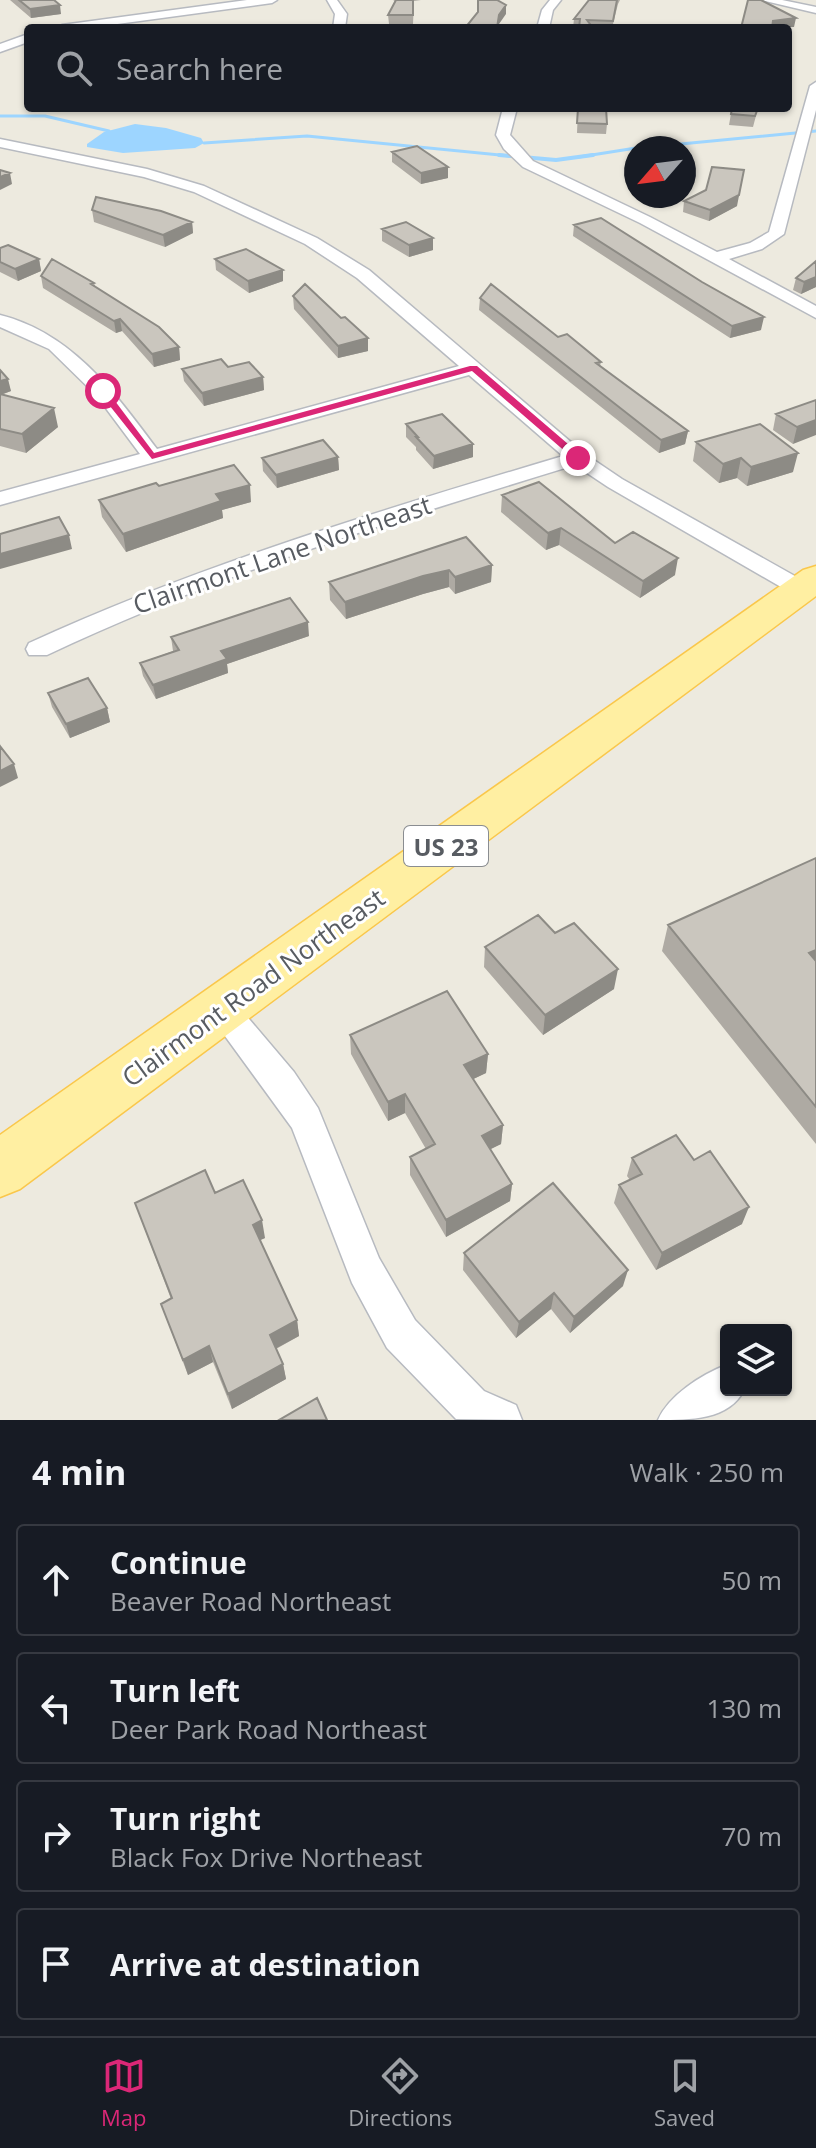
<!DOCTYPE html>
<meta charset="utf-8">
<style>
body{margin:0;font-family:"Open Sans",sans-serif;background:#242831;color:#f1f3f6}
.controls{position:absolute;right:24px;bottom:24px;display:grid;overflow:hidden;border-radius:8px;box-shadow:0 2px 6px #0004}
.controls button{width:72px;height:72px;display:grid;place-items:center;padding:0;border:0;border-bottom:2px solid #363941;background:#171b24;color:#f1f3f6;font:40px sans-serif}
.compass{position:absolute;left:624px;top:136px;width:72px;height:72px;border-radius:50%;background:#171b24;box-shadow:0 2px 6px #0004;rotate:242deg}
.stop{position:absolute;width:24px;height:24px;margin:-18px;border:6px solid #db2777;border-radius:50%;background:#fff}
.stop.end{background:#db2777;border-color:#fff;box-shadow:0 2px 8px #0008}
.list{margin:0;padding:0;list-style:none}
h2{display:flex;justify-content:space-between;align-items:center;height:104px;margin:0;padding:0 32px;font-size:34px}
h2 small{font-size:26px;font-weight:400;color:#9ea1a6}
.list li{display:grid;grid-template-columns:52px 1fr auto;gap:24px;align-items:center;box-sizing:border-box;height:112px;margin:0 16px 16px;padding:0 16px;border:2px solid #363941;border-radius:8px}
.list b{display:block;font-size:30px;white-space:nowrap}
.list p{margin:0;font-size:26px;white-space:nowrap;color:#9ea1a6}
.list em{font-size:26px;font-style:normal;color:#9ea1a6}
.icon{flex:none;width:44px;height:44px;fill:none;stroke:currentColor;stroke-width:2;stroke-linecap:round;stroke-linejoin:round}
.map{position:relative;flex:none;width:816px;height:1420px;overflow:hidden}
.search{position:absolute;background:#171b24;box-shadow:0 2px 6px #0004;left:24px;right:24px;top:24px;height:88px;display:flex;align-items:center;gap:20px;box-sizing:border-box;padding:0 28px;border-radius:8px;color:#9ea1a6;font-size:30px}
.sheet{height:616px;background:#171b24}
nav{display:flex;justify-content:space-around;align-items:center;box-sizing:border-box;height:112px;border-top:2px solid #363941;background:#171b24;font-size:22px;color:#9ea1a6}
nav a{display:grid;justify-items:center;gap:4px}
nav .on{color:#db2777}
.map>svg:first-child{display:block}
</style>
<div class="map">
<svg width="816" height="1420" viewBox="0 0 816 1420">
<rect width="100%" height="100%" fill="#edeadf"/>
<path fill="#9dd5ff" d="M135 124 166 128 201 138 204 143 195 148 123 153 87 147V144L104 132Z"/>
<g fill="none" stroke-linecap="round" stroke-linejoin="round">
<path stroke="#9dd5ff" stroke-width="3" d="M0 116H45L109 131
M204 143 307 136 520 157
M639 148 816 131
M579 157 636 148"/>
<path stroke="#9dd5ff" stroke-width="4" d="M499 155 556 160 593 155"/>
<g stroke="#b7bac0" stroke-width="3">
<path id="minor" d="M247 0H277L272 3 88 28H56L62 25Z
M327 0H337L347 14 345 28H333L335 14Z
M550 0H561L553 10 549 28H537L542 10Z
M761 0H782L816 7V13Z
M28 34V42L0 52V44Z
M816 82V110L784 234 762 249 729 259 816 306V318L640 223 523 167 504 149 496 135 503 108H517L510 135 533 161 650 217 717 252 750 243 769 232 810 86Z
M0 139 147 169 204 186 317 238 369 270 585 454 622 479 809 584 813 589 809 594H793L608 487 575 465C395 520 217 574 47 655H29L26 649 29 643C202 564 382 510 563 456L469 375 0 505V492L140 454 96 395 49 349 0 327V315C72 333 115 393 157 449L459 366 357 278 305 244 194 192 144 177 0 147Z
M222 996 233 1000 294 1072 318 1108 379 1258 415 1320 484 1391 516 1405 522 1420 456 1419 387 1348 352 1283 292 1128 206 1010 211 1000Z
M726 1365V1390H744C729 1420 690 1420 658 1420 669 1395 701 1375 726 1365Z"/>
</g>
<g stroke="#fac74b" stroke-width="3">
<path id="primary" d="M816 566V596L20 1189 0 1197V1135L803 570Z"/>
</g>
<use href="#minor" fill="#fff" fill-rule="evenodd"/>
<use href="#primary" fill="#ffefa2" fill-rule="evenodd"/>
</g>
<path fill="#aeaaa3" d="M10 0H54L61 14 31 18Z
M393 0H421L414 1 413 24H389L388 15 395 1Z
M589 0H620L618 4 612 28H573L574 19Z
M578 108 607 124 606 134 577 133Z
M732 108H758L753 127 729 125Z
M392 152 448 178 421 184 392 162Z
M684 201 737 206 709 221 683 212Z
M92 210 192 222 193 233 165 247 94 222Z
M574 225 761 330 730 338 573 236Z
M382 229 433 250 409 257 382 241Z
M0 248 39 259 41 271 18 281 0 272Z
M215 259 283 270V281L249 293 216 270Z
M816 261V287L801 294 793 290 796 278Z
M41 276 94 283 95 286 179 347 180 360 154 367 122 331 116 333 43 288Z
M293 296 368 351 338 358 294 309Z
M480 298 558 337 601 362 600 366 688 431 685 444 659 453 479 310Z
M228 367 263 377 264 390 204 406 184 381 182 369Z
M0 370 11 391 1 395 58 427 26 453 0 446Z
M816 400 793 444 773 430 776 414Z
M406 424 473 444V457L433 469 416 450V447L406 437Z
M696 442 793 472 747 486 737 478 719 483 693 461Z
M338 457 339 470 277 488 263 471 262 458Z
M159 486 251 502 222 510 223 518 126 552 102 517 99 500Z
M502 495 615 543 675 575 640 598 559 545 546 550 501 512Z
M492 565 491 582 455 594 449 587 423 594 346 619 330 600 329 582Z
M309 636 227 664 228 673 156 699 143 676 140 663 173 651 171 637Z
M48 693 107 708 110 722 70 738 52 707Z
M816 858V1144L662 951 668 925Z
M555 933 614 989 543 1035 484 967 485 947Z
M350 1035 488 1054 486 1073 473 1079 503 1125 501 1144 490 1149 512 1184 510 1201 446 1237 410 1175V1157L426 1149 405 1113 388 1121 351 1054Z
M632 1158 694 1160 742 1224 656 1270 614 1203 619 1185 630 1180 627 1176Z
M215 1193 265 1238 260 1240 297 1320 299 1336 276 1349 283 1364 286 1379 232 1409 213 1362 188 1375 167 1320 171 1299 135 1203Z
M464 1253 623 1286 570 1333 551 1309 516 1338 463 1270Z"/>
<path fill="#8d8b85" d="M60 5 61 14 31 18 30 9Z
M506 5V14L499 24 498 28H497L499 15Z
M796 18 794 27 771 28 773 21Z
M448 167V178L421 184V173Z
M744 170 737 206 709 221 710 210Z
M10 173 12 184 0 190V177Z
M192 222 193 233 165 247 163 235Z
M433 238V250L409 257V245Z
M39 259 41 271 18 281 15 269Z
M283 270V281L249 293 248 281Z
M816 277V287L801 294 804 282Z
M764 317 761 330 730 338 732 326Z
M120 319 122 331 116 333 114 321Z
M368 338V351L338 358V346Z
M179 347 180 360 154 367 152 354Z
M263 377 264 390 204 406 202 393Z
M8 379 11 391 0 395V381Z
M54 408 58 427 26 453 22 434Z
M816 420V435L793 444 797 427Z
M688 431 685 444 659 453 661 440Z
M473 444V457L433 469 434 456Z
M798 453 793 472 747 486 751 467Z
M338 457 339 470 277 488 276 475Z
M741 458 737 478 719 483 723 464Z
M250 485 251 502 222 510 223 518 126 552 123 534 216 494Z
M561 528 559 545 546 550 548 533Z
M69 535 72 549 0 569V554Z
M678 558 675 575 640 598 643 581Z
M492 565 491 582 455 594V577Z
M449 570V587L423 594 346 619 345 602 423 576Z
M308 622 309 636 227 664 228 673 156 699 153 685 221 651Z
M107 708 110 722 70 738 66 724Z
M14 764 18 778 0 787V771Z
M816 950V970L809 953Z
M618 969 614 989 543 1035 545 1015Z
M488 1054 486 1073 463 1084 464 1065Z
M405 1094V1113L388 1121V1102Z
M503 1125 501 1144 481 1154 482 1136Z
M512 1184 510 1201 446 1237V1220Z
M749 1207 742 1224 656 1270 662 1253Z
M262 1220 265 1238 256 1242 253 1225Z
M628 1270 623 1286 570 1333 574 1317Z
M554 1293 551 1309 516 1338 519 1322Z
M297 1320 299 1336 273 1350 270 1335Z
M209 1346 213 1362 188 1375 183 1360Z
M283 1364 286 1379 232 1409 228 1394Z"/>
<path fill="#cac6be" stroke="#8d8b85" stroke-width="2" d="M19 0H54L60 5 30 9Z
M396 0H413V15H388Z
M478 0H497L506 5 499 15 497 28H465L478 12Z
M589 0H617L613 21 587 20 593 28H579L580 19H574Z
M748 0H761L796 18 773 21 772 28H741Z
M578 108H606L607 124 577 123Z
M732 108H758L755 116 731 114Z
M417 146 448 167 421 173 392 152Z
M712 167 744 170 739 195 710 210 684 201 706 190Z
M0 170 10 173 0 177Z
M96 197 161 211 192 222 163 235 92 210Z
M601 218 702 282 764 317 732 326 574 225Z
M406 222 433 238 409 245 382 229Z
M8 245 39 259 15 269 0 262V248Z
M246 249 283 270 248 281 215 259Z
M52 259 94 283 91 284 159 327 179 347 152 354 120 319 114 321 41 276Z
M816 261V277L804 282 796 278Z
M305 284 341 318 345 317 368 338 338 346 293 296Z
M491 284 558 337 567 334 601 362 596 363 688 431 661 440 480 298Z
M221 359 228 367 249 362 263 377 202 393 182 369Z
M0 370 8 379 0 381Z
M0 394 54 408 22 434 0 429Z
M816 400V420L797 427 776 414Z
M442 414 473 444 434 456 416 437H418L406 424Z
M760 424 798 453 751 467 741 458 723 464 696 442Z
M323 440 338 457 276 475 262 458Z
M234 465 250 485 216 494 221 501 123 534 99 500 156 483 159 486Z
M539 482 615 543 633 532 678 558 643 581 561 528 548 533 502 495Z
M59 517 69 535 0 554V534Z
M466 537 492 565 455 577 449 570 423 576 345 602 329 582Z
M290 598 308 622 221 651 227 659 153 685 140 663 179 650 171 637Z
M88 678 107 708 66 724 48 693Z
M0 746 14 764 0 771Z
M816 858V950L809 953 816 961V1107L668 925Z
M538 915 555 933 574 923 618 969 545 1015 485 947Z
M447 991 488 1054 464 1065 503 1125 482 1136 512 1184 446 1220 410 1157 435 1144 405 1094 388 1102 350 1035Z
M676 1135 694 1160 710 1151 749 1207 662 1253 619 1185 642 1174 632 1158Z
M205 1170 215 1193 243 1180 262 1220 253 1225 297 1320 270 1335 283 1364 228 1394 209 1346 183 1360 161 1304 172 1298 135 1203Z
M553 1183 628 1270 574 1317 554 1293 519 1322 464 1253Z
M317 1398 327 1420H279Z"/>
<path fill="#db2777" d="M470 366H477L582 456V460H575L472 371 152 459 98 391 106 389 154 453Z"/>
<g text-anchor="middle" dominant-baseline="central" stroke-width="6" stroke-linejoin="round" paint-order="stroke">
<rect fill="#fff" stroke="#8a8d91" stroke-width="2" x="404" y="826" width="84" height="40" rx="6"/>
<g font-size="24" font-weight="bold" fill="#585c62">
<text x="446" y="846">US 23</text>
</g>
<g font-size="26" fill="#585c62" stroke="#fff">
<text transform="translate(282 554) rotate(-19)">Clairmont Lane Northeast</text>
<text transform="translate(253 987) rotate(-36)">Clairmont Road Northeast</text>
</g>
</g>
</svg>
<div class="controls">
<button><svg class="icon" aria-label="layers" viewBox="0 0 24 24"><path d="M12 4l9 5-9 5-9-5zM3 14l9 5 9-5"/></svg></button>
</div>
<svg class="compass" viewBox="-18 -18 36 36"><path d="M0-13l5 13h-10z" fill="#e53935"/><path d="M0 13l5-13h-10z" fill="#9ea1a6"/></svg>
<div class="stop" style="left:103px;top:391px"></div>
<div class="stop end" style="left:578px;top:458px"></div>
<div class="search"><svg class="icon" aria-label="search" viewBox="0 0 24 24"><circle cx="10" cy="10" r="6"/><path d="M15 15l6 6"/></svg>Search here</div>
</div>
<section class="sheet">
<h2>4 min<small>Walk · 250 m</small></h2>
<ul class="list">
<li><svg class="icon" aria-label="ahead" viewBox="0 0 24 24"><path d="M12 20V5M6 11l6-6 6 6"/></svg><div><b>Continue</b><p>Beaver Road Northeast</p></div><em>50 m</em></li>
<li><svg class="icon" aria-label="left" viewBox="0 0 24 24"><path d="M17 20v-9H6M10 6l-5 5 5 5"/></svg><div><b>Turn left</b><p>Deer Park Road Northeast</p></div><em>130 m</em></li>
<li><svg class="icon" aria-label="right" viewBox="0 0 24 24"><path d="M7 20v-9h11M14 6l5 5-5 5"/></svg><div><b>Turn right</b><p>Black Fox Drive Northeast</p></div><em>70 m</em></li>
<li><svg class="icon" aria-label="arrive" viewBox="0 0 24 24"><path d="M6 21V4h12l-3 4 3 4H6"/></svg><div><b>Arrive at destination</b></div></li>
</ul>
</section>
<nav>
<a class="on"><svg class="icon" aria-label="map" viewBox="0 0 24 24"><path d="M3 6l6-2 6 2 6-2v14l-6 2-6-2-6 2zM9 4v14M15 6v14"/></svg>Map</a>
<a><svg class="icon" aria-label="directions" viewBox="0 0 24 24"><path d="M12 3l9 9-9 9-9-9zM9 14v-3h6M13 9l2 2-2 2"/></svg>Directions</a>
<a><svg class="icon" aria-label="saved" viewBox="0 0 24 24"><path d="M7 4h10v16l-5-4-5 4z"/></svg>Saved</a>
</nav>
